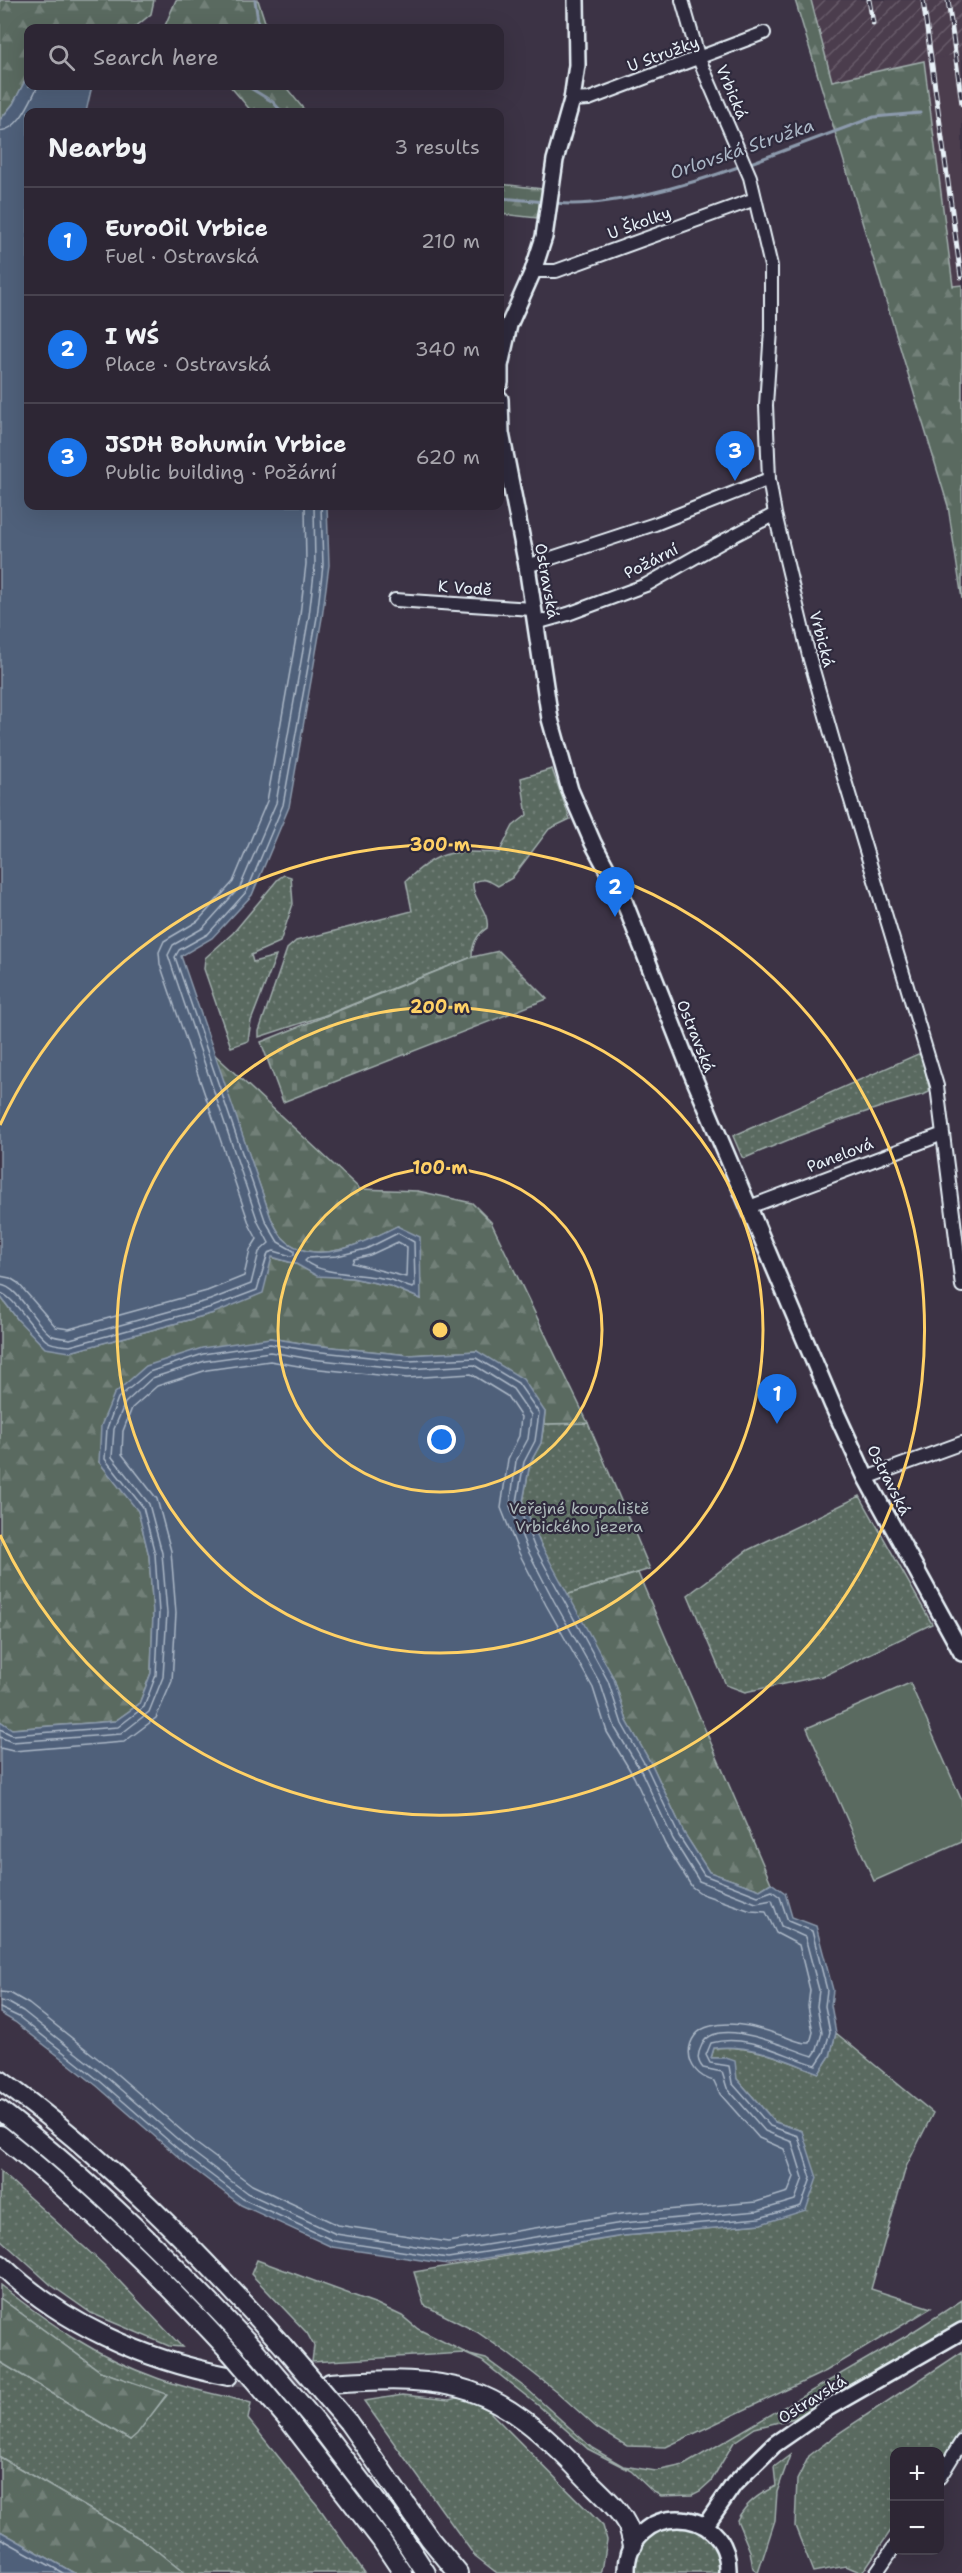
<!DOCTYPE html>
<meta charset="utf-8">
<style>
body{margin:0;font-family:"Shantell Sans",sans-serif;background:#393240;color:#f1f3f6}
.controls{position:absolute;right:18px;bottom:18px;display:grid;overflow:hidden;border-radius:12px;box-shadow:0 6px 24px #0002}
.controls button{width:54px;height:54px;display:grid;place-items:center;padding:0;border:0;border-bottom:2px solid #48434f;background:#2d2634;color:#f1f3f6;font:30px sans-serif}
.you{position:absolute;left:442px;top:1440px;width:21px;height:21px;margin:-15px;border:4px solid #fff;border-radius:50%;background:#1a73e8;box-shadow:0 0 0 9px #1a73e833}
.badge{display:grid;place-items:center;width:39px;height:39px;border-radius:50%;background:#1a73e8;color:#fff;font-size:20px;font-weight:700}
.pin{position:absolute;translate:-50% -50px;filter:drop-shadow(0 2px 3px #0008)}
.pin::after{content:'';position:absolute;top:32px;width:21px;height:18px;background:inherit;clip-path:polygon(0 0,100% 0,50% 100%)}
.list{margin:0;padding:0;list-style:none}
h2{display:flex;justify-content:space-between;align-items:center;height:78px;margin:0;padding:0 24px;font-size:26px}
h2 small{font-size:20px;font-weight:400;color:#a7a5ac}
.list li{display:grid;grid-template-columns:39px 1fr auto;gap:18px;align-items:center;box-sizing:border-box;height:108px;padding:0 24px;border-top:2px solid #48434f}
.list b{display:block;font-size:22px;white-space:nowrap}
.list p{margin:0;font-size:20px;white-space:nowrap;color:#a7a5ac}
.list em{font-size:20px;font-style:normal;color:#a7a5ac}
.icon{flex:none;width:33px;height:33px;fill:none;stroke:currentColor;stroke-width:2;stroke-linecap:round;stroke-linejoin:round}
.map{position:relative;flex:none;width:962px;height:2573px;overflow:hidden}
.search{position:absolute;background:#2d2634;box-shadow:0 6px 24px #0002;left:24px;top:24px;width:480px;height:66px;display:flex;align-items:center;gap:15px;box-sizing:border-box;padding:0 21px;border-radius:12px;color:#a7a5ac;font-size:22px}
.panel{position:absolute;background:#2d2634;box-shadow:0 6px 24px #0002;left:24px;top:108px;width:480px;height:402px;border-radius:12px}
.map>svg:first-child{display:block}
</style>
<div class="map">
<svg width="962" height="2573" viewBox="0 0 962 2573">
<defs>
<pattern id="industrial-furrows" width="10" height="10" patternUnits="userSpaceOnUse" patternTransform="scale(1.5)"><rect width="10" height="10" fill="#4c3e4e"/><path d="M-1 1l2-2M0 10L10 0M9 11l2-2" fill="none" stroke="#665a68"/></pattern>
<pattern id="grass-dots" width="8" height="8" patternUnits="userSpaceOnUse" patternTransform="scale(1.5)"><rect width="8" height="8" fill="#5a6a61"/><path d="M2 2h.1M6 6h.1" fill="none" stroke="#728078" stroke-width="1.8" stroke-linecap="round"/></pattern>
<pattern id="forest-firs" width="22" height="20" patternUnits="userSpaceOnUse" patternTransform="scale(1.5)"><rect width="22" height="20" fill="#5a6a61"/><path d="M5 1l3.5 6h-7zM16 11l3.5 6h-7z" fill="#728078"/></pattern>
<pattern id="cemetery-stones" width="16" height="16" patternUnits="userSpaceOnUse" patternTransform="scale(1.5)"><rect width="16" height="16" fill="#5a6a61"/><path d="M2 7V4a2 2 0 0 1 4 0v3zM10 15v-3a2 2 0 0 1 4 0v3z" fill="#728078"/></pattern>
</defs>
<rect width="100%" height="100%" fill="#3c3345"/>
<filter id="ink" filterUnits="userSpaceOnUse"><feTurbulence type="fractalNoise" baseFrequency=".0167" numOctaves="2"/><feDisplacementMap in="SourceGraphic" scale="12" xChannelSelector="R" yChannelSelector="G"/><feConvolveMatrix kernelMatrix="1 2 1 2 8 2 1 2 1" color-interpolation-filters="sRGB"/></filter>
<g filter="url(#ink)">
<path fill="#4c3e4e" d="M962 53V285L953 287 924 61Z"/>
<path fill="url(#industrial-furrows)" d="M811 0H962V53L832 81Z"/>
<path fill="url(#grass-dots)" stroke="#a1aeac" stroke-width="1.5" d="M552 769 570 819 549 829 512 878 498 886C488 880 483 877 473 883 472 899 490 912 487 928 476 935 472 944 472 957L323 1016 259 1037V1031L287 949 296 941 412 911 406 881C440 848 454 851 499 853L513 826 527 815 521 778Z
M284 875 291 877 293 904 280 942 251 955 253 962 276 956 251 1021 248 1041 231 1047 204 969 205 958 233 933 278 879Z
M918 1054 922 1056 929 1087V1092L925 1094C863 1111 804 1132 745 1158L742 1157 733 1136Z
M588 1423 650 1569 566 1595 540 1543 523 1502 530 1463 541 1443 544 1424Z
M860 1496 932 1624 826 1675 745 1692 726 1685 688 1595 748 1550Z
M836 2033 933 2113 906 2167 871 2289 931 2308 826 2371 666 2447 627 2446 597 2428 556 2391 506 2352 477 2332 424 2305 414 2272 623 2236 761 2224 802 2131 775 2122 737 2079 726 2058H711L714 2048C751 2044 785 2060 819 2073L830 2056Z
M0 2171 104 2265 182 2347 169 2346 91 2313 51 2285 0 2239Z
M257 2260 377 2304 402 2316 418 2329 470 2355 486 2359 527 2389 592 2448 623 2466 656 2471 684 2465 906 2336 962 2300V2321L795 2418 755 2428 734 2442 711 2481 700 2491 692 2495 661 2496 652 2491 631 2471 588 2449 539 2406 482 2361 464 2353 312 2362 314 2346 307 2333 251 2274Z
M0 2285C50 2324 97 2357 157 2378 187 2389 220 2395 251 2403L248 2419 318 2506 365 2573H184L146 2542 0 2457V2362L130 2440 167 2395 100 2371 0 2298Z
M962 2352V2428L940 2462V2452H894V2526L862 2573 846 2566 813 2572 795 2526 797 2480 809 2456 836 2435Z
M403 2395 449 2400 470 2395 494 2405 491 2413 603 2526 607 2540 602 2571 601 2573H497L474 2555 364 2401Z
M790 2455 777 2492 775 2520 758 2573 753 2569 750 2551 737 2520C746 2503 759 2494 776 2486L774 2467Z
M684 2525C712 2534 718 2545 722 2573H635C631 2543 658 2527 684 2525Z"/>
<path fill="url(#forest-firs)" stroke="#a1aeac" stroke-width="1.5" d="M0 0H154L151 14 134 28H28V75L13 104 0 120Z
M176 0H258L267 28H164Z
M795 0H811L832 81 924 61 953 286 962 285V599L948 506Z
M230 86H285L306 112H252Z
M500 184 542 189 537 218 500 214Z
M214 1054 360 1189 418 1191 472 1203 491 1222 588 1423 544 1424 545 1412 477 1351 409 1355 313 1345 270 1338 99 1462 138 1510 149 1556 153 1613 151 1673 139 1704 115 1721 11 1729 0 1721V1296L18 1320 70 1352 214 1313 271 1257 296 1264 317 1275 352 1278 390 1286 421 1299 398 1226C366 1242 314 1269 283 1238 278 1233 274 1224 271 1218Z
M638 1573 771 1883 760 1890 709 1872 684 1833 653 1767 627 1721 614 1679 566 1595Z
M0 2298 100 2371 167 2394 137 2434 130 2440 0 2362Z
M0 2457 146 2542 184 2573H74L0 2531Z"/>
<path fill="url(#cemetery-stones)" stroke="#a1aeac" stroke-width="1.5" d="M499 951 547 999 283 1102 261 1042 472 957Z"/>
<path fill="#5a6a61" stroke="#a1aeac" stroke-width="1.5" d="M910 1683 962 1801V1842L874 1881 807 1728Z"/>
<path fill="#4f607a" stroke="#8c9aac" stroke-width="1.5" d="M28 75V86H92L86 112H28V506H327L329 565 322 618 289 807 252 895 212 938 181 956 271 1218C274 1224 278 1233 283 1238 314 1269 366 1242 397 1226L420 1237 421 1299 390 1286 352 1278 317 1276 296 1264 272 1257 263 1293 214 1313 70 1352 45 1348 18 1320 0 1296V120L13 104Z
M270 1338 313 1345 409 1355 477 1351 523 1379 545 1412 541 1443 530 1463 523 1502 540 1543 614 1679 627 1721 653 1767 684 1833 709 1872 760 1890 771 1883 785 1893 792 1917 816 1926 833 1990 831 2005 836 2033 830 2056 819 2073C785 2060 751 2043 714 2048L711 2058H726L735 2061 737 2079 775 2122 802 2131 817 2178 806 2210 761 2224 623 2236 448 2264 332 2247 241 2205 183 2161 97 2086 15 2022 0 2013V1721L12 1729 115 1721 139 1704 151 1673 153 1613 149 1556 138 1511 99 1462 101 1426 114 1394 146 1366 202 1348Z
M0 2531 74 2573H0Z"/>
<g fill="none" stroke-linecap="round" stroke-linejoin="round">
<path stroke="#abb7c6" stroke-width="1.5" d="M0 131C20 129 30 101 38 86
M398 1233 414 1242 415 1286 413 1288C406 1287 399 1282 391 1280 368 1273 322 1276 305 1261L308 1258 337 1256 366 1249Z
M398 1242 407 1247 406 1277 352 1263 354 1259 370 1255Z
M0 1276 10 1278 18 1283 56 1327 69 1329 207 1291 244 1276 250 1250 257 1239 250 1226 160 964 159 952 164 941 198 921 233 882 267 801 300 615 306 564 305 506
M0 1285C19 1286 34 1324 51 1335 56 1338 64 1338 70 1339L210 1300 251 1284 259 1252 269 1243 258 1222 168 955 173 945 203 928 240 887 276 803 309 616 315 565 314 506
M0 1293C12 1294 34 1332 47 1341 52 1345 63 1345 70 1346L212 1307 257 1290 268 1253 274 1251 291 1256 294 1255V1251L278 1242 265 1220 175 957 179 950 208 934 247 891 283 805 317 617 323 565 321 506
M0 1729 12 1735 118 1727 144 1707 156 1675 159 1613 155 1554 143 1507 105 1459 107 1428 118 1398 149 1372 203 1354 270 1344 312 1351 408 1361 476 1358 518 1383 539 1413 535 1441 524 1462 517 1502 534 1546 608 1681 622 1724 648 1770 679 1836 704 1875 758 1896 772 1891 780 1897 788 1921 812 1931 827 1990 825 2006 830 2032 824 2053 816 2065C782 2055 747 2033 711 2043L706 2055 710 2063 729 2066 732 2083 770 2126 798 2136 811 2178 801 2206 759 2218 623 2230 448 2258 334 2241 243 2199 186 2156 101 2082 19 2017 0 2008
M0 1737 12 1742 121 1734 149 1712 163 1677 167 1613 162 1553 149 1504 112 1457 114 1429 125 1403 152 1378 205 1361 270 1352 311 1359 407 1369 474 1365 513 1389 531 1415 528 1439 516 1461 510 1506 527 1549 554 1601 601 1685 615 1728 642 1773 673 1839 699 1881 756 1903 772 1900 781 1926 805 1937 819 1990 817 2006 822 2033 817 2050 813 2056C790 2049 713 2013 701 2047 697 2055 697 2061 703 2068L722 2072 727 2088 765 2131 792 2142 803 2178 795 2200 758 2211 622 2223 448 2251 336 2234 247 2193 191 2151 105 2076 23 2011 7 2002 0 2001
M0 1748 13 1751 124 1742 156 1718 172 1681 176 1613 171 1551 157 1499 122 1454 123 1431 132 1408 157 1386 207 1370 270 1361 310 1368 407 1378 471 1374 507 1396 521 1417 519 1436 508 1459 501 1508 519 1553 546 1605 593 1688 607 1732 634 1777 665 1844 692 1887 702 1894 751 1911 766 1912 776 1933 799 1945 810 1990 808 2006 813 2032 810 2043C801 2044 792 2039 783 2036 760 2028 735 2020 711 2026 682 2032 681 2073 714 2081L720 2094 759 2138 784 2149 794 2177 788 2192 756 2202 621 2214 448 2242 338 2225 252 2185 197 2144 111 2069 29 2004 10 1993 0 1992
M0 2538 63 2573"/>
<path stroke="#8c9aac" stroke-width="3" d="M255 0 259 28
M247 86 273 102 282 112
M748 164 874 117 920 113
M500 198 546 202
M555 203C608 209 691 184 741 166"/>
<path stroke="#565060" stroke-width="18" stroke-dasharray="18 9" stroke-linecap="butt" d="M228 2376 325 2383"/>
<g stroke="#e8f1f8" stroke-width="16">
<path id="minor" d="M682 0 699 59 750 177 771 266V330L766 405 769 479 775 514 809 656 836 751 937 1086 962 1286
M572 100 589 99 764 33
M533 271H556L755 199
M527 566 655 524 769 479
M395 600 533 609
M536 623 568 614 646 585 727 539 775 514
M749 1207 943 1134
M866 1478 962 1443
M940 2477 962 2441
M876 2573 894 2547"/>
</g>
<g stroke="#e8f1f8" stroke-width="20">
<path id="major" d="M500 383V366L509 325 533 271 544 237 555 160 572 100 577 65 576 0
M500 399 501 433 527 566 550 719 570 790 593 843 624 901 688 1064 833 1406 866 1478 962 1653
M705 2526 734 2484 775 2444 824 2410 962 2331
M627 2573C625 2501 731 2501 728 2573"/>
</g>
<g stroke="#e8f1f8" stroke-width="22">
<path id="highway" d="M0 2080C105 2156 197 2250 283 2346
M0 2110C93 2182 175 2264 255 2350
M0 2135C83 2201 159 2275 231 2353
M0 2264C62 2324 144 2360 228 2376
M330 2383C453 2374 497 2383 583 2475 597 2490 616 2505 626 2523 630 2529 631 2538 633 2545
M290 2422 381 2540 403 2573
M316 2422 398 2530 426 2573
M348 2422 430 2539 458 2573"/>
</g>
<use href="#minor" stroke="#2f2a3d" stroke-width="12"/>
<use href="#major" stroke="#2f2a3d" stroke-width="15"/>
<use href="#highway" stroke="#2f2a3d" stroke-width="18"/>
<g stroke="#e8f1f8" stroke-width="5">
<path id="rail" d="M869 0 873 23
M923 0 961 277
M948 0 962 104"/>
</g>
<use href="#rail" stroke="#2f2a3d" stroke-width="3" stroke-dasharray="9" stroke-linecap="butt"/>
<g stroke="#e8f1f8" stroke-width="22" stroke-linecap="butt">
<path id="highway-bridge" d="M283 2346 348 2422
M255 2350 316 2422
M231 2353 290 2422"/>
</g>
<use href="#highway-bridge" stroke="#2f2a3d" stroke-width="18"/>
</g>
</g>
<g fill="none" stroke="#ffd166" stroke-width="3">
<circle cx="440" cy="1330" r="162"/>
<circle cx="440" cy="1330" r="323"/>
<path d="M0 1125A485 485 0 1 1 0 1535"/>
</g>
<g text-anchor="middle" dominant-baseline="central" stroke-width="4.5" stroke-linejoin="round" paint-order="stroke">
<g font-size="16" fill="#e8f1f8" stroke="#2f2a3d">
<text transform="translate(663 54) rotate(-20)">U Stružky</text>
<text transform="translate(732 92) rotate(67)">Vrbická</text>
<text transform="translate(639 223) rotate(-20)">U Školky</text>
<text transform="translate(651 561) rotate(-27)">Požární</text>
<text transform="translate(547 581) rotate(80)">Ostravská</text>
<text transform="translate(465 588) rotate(4)">K Vodě</text>
<text transform="translate(822 639) rotate(75)">Vrbická</text>
<text transform="translate(696 1036) rotate(68)">Ostravská</text>
<text transform="translate(840 1155) rotate(-21)">Panelová</text>
<text transform="translate(889 1480) rotate(63)">Ostravská</text>
<text transform="translate(812 2399) rotate(-32)">Ostravská</text>
</g>
<g font-size="16" fill="#afbbbc" stroke="#2f2a3d">
<text x="579" y="1508">Veřejné koupaliště<tspan x="579" dy="18">Vrbického jezera</tspan></text>
</g>
<g font-size="18" font-style="italic" fill="#abb7c6" stroke="#2f2a3d">
<text transform="translate(742 149) rotate(-19)">Orlovská Stružka</text>
</g>
</g>
<circle cx="440" cy="1330" r="9" fill="#ffd166" stroke="#2f2a3d" stroke-width="3"/>
<g font-size="18" text-anchor="middle" font-weight="bold" fill="#ffd166" stroke="#2f2a3d" stroke-width="4.5" stroke-linejoin="round" paint-order="stroke">
<text x="440" y="851">300 m</text>
<text x="440" y="1013">200 m</text>
<text x="440" y="1174">100 m</text>
</g>
</svg>
<div class="controls">
<button>+</button>
<button>−</button>
</div>
<div class="you"></div>
<div class="pin badge" style="left:777px;top:1424px">1</div>
<div class="pin badge" style="left:615px;top:917px">2</div>
<div class="pin badge" style="left:735px;top:481px">3</div>
<div class="search"><svg class="icon" aria-label="search" viewBox="0 0 24 24"><circle cx="10" cy="10" r="6"/><path d="M15 15l6 6"/></svg>Search here</div>
<section class="panel">
<h2>Nearby<small>3 results</small></h2>
<ul class="list">
<li><span class="badge">1</span><div><b>EuroOil Vrbice</b><p>Fuel · Ostravská</p></div><em>210 m</em></li>
<li><span class="badge">2</span><div><b>I WŚ</b><p>Place · Ostravská</p></div><em>340 m</em></li>
<li><span class="badge">3</span><div><b>JSDH Bohumín Vrbice</b><p>Public building · Požární</p></div><em>620 m</em></li>
</ul>
</section>
</div>
